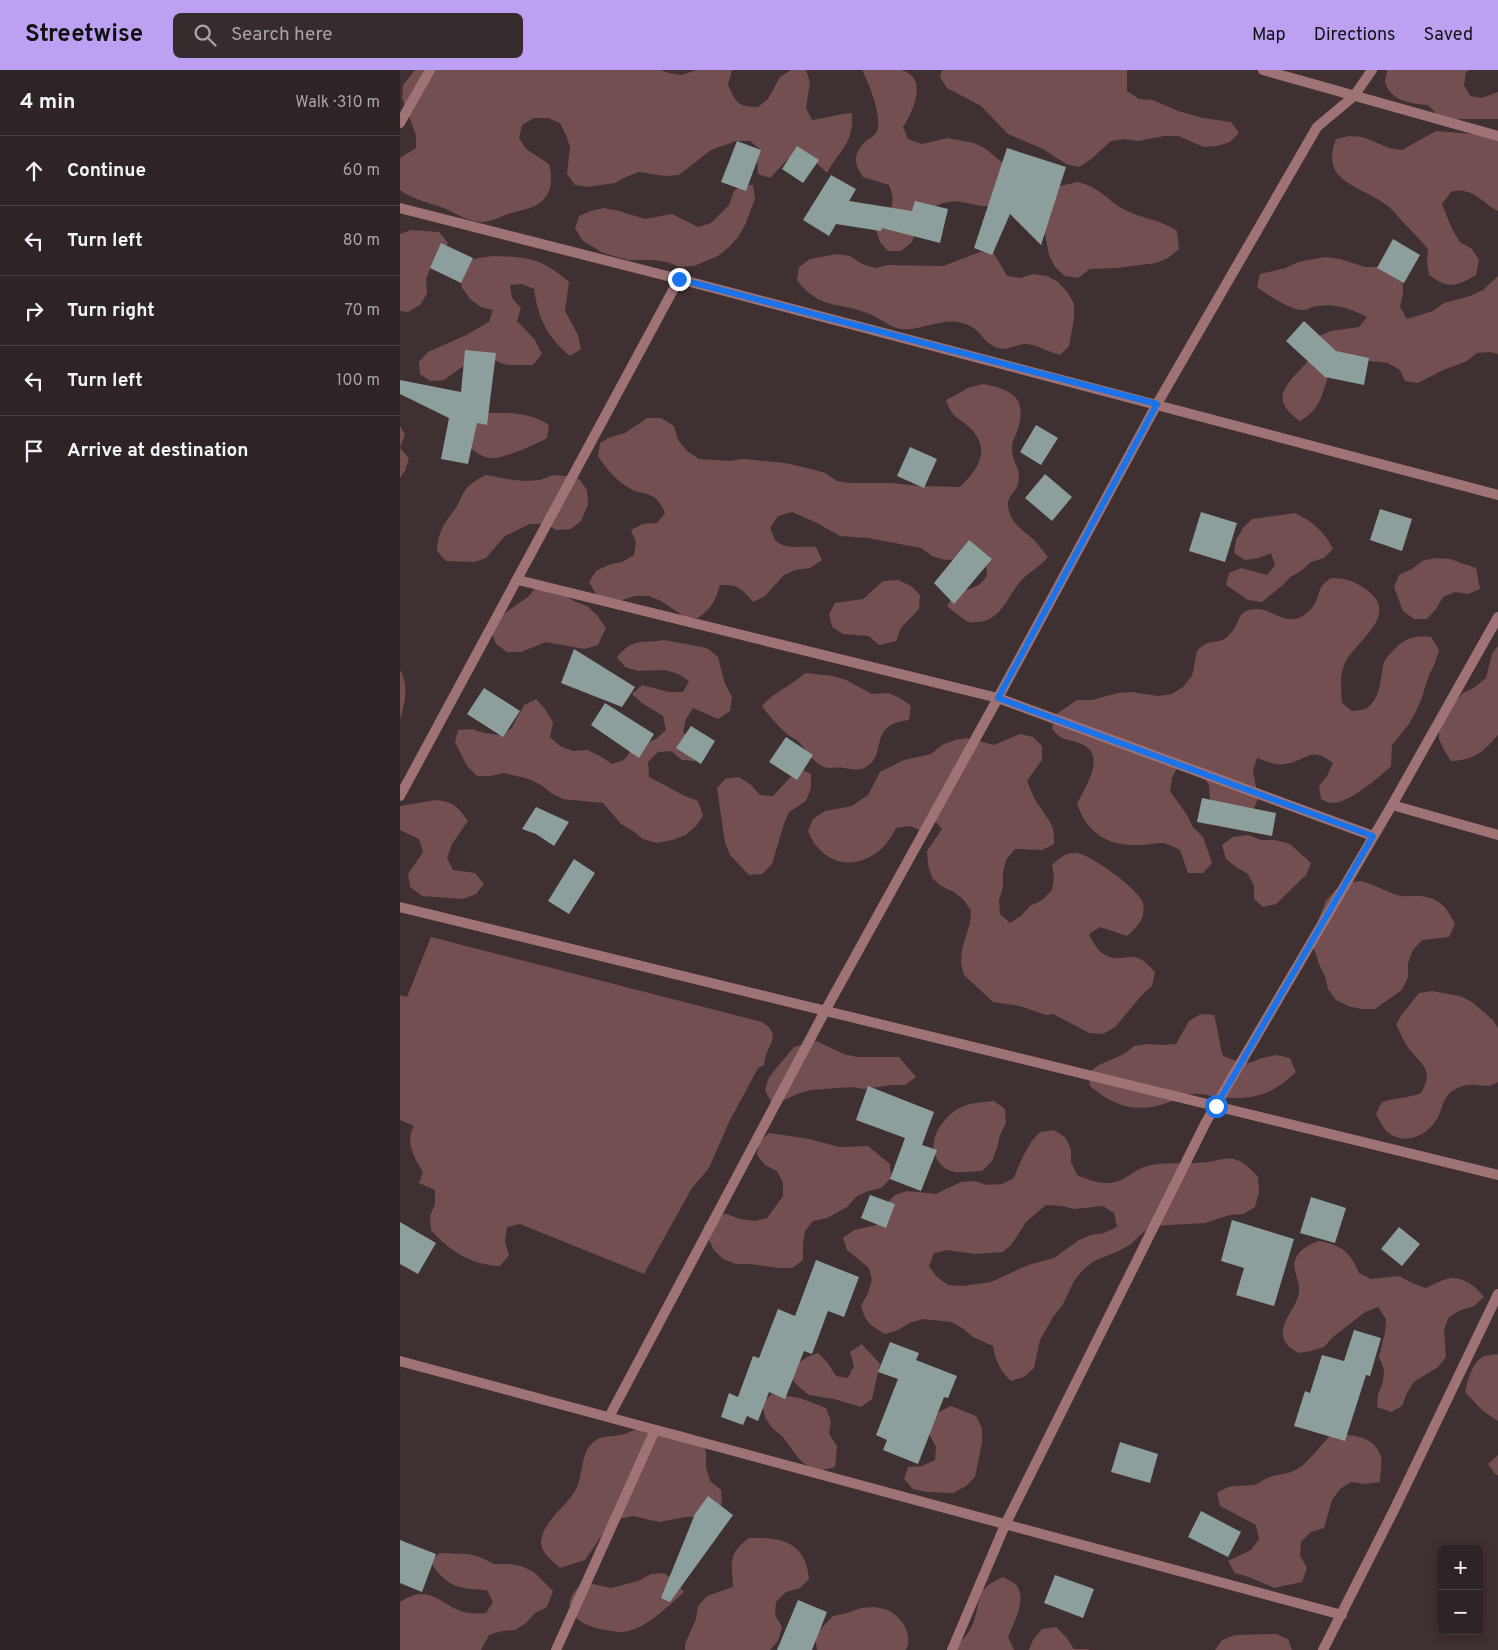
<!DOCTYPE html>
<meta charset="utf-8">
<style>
body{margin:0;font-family:Overpass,sans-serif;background:#372c2d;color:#f1f3f6}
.controls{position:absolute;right:15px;bottom:15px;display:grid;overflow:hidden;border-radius:8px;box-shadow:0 2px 12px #0003}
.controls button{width:45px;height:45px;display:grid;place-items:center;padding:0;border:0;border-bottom:1px solid #4a4142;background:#2f2425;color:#f1f3f6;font:25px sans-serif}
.stop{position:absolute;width:15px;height:15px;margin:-11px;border:4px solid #1a73e8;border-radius:50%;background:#fff}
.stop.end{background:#1a73e8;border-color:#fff;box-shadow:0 1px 5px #0008}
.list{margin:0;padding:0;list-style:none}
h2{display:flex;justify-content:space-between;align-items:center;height:65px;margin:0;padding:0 20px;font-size:21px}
h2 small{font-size:16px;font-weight:400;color:#a7a4a7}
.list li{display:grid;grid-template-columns:32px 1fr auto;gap:15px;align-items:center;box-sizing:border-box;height:70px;padding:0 20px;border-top:1px solid #4a4142}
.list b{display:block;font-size:19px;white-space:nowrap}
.list em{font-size:16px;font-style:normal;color:#a7a4a7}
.icon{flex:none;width:28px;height:28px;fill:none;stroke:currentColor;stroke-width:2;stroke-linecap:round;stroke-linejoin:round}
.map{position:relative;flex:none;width:1098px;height:1580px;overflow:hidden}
header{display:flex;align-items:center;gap:30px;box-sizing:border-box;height:70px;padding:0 25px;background:#bca0f2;color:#111}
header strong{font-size:24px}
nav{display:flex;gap:28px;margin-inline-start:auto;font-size:18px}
.search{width:350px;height:45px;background:#372c2d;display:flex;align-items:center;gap:12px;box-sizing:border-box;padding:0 18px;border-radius:8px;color:#a7a4a7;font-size:19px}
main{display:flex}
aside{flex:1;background:#2f2425}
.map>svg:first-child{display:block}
</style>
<header>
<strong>Streetwise</strong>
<div class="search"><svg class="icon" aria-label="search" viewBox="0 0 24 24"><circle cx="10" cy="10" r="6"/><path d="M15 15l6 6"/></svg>Search here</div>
<nav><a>Map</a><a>Directions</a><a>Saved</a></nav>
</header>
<main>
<aside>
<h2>4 min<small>Walk · 310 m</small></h2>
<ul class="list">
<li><svg class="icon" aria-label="ahead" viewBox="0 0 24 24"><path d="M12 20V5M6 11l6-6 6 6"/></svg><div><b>Continue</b></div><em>60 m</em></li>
<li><svg class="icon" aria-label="left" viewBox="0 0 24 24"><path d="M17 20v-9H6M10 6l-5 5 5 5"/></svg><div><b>Turn left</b></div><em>80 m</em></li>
<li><svg class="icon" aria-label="right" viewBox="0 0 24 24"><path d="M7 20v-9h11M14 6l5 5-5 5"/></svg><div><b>Turn right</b></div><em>70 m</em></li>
<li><svg class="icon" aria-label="left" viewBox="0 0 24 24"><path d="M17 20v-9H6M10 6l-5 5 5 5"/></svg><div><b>Turn left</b></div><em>100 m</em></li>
<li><svg class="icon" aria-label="arrive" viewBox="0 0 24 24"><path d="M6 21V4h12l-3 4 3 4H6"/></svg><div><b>Arrive at destination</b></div></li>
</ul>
</aside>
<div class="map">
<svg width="1098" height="1580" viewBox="0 0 1098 1580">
<rect width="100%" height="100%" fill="#3f3031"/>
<path fill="#734f52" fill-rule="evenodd" d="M15 0H260L269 3 282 5 296 0H332L328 15C336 33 338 37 358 37L368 29 380 7 391 0H406L410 12 406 38 412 50C426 48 438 44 452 43 454 74 440 79 427 103L412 89 400 83 388 89 370 108 358 104 357 91 360 79 350 71H336L311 80 279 105 265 106 239 102 226 107 215 113 187 117 175 115 167 104 170 77 166 65 160 53 148 48H134L122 55 119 68 126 79 149 94C154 114 151 130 130 138 124 140 117 141 111 143 101 146 93 152 82 152 70 152 57 144 46 139 31 133 13 130 0 120V88L16 78V65L2 28 3 15Z
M462 0C472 0 492 0 501 0 529 7 513 42 503 57L508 69 522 74 547 68 574 73 586 79 606 96 596 136H582L556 131 543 133 531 138 516 159 512 172 501 181H488L480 172 476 160C489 142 498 137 489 115L463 107C453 92 453 83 467 70 470 68 474 66 476 63 484 50 469 13 462 0Z
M542 0H727V21L739 29 753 30 778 41 803 48 831 52 839 63 830 72 817 76 804 77 778 66H764L738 71 725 69 711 71 690 90 679 97 666 94 643 79 608 64 581 36 547 18 540 7Z
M987 0H1069L1066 2 1064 15 1070 26 1082 28 1098 22V49H1048L1037 44 1028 35C1012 34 990 31 985 12 985 9 987 3 987 0Z
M1036 61 1098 66V141C1087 136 1076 122 1063 121 1059 120 1054 121 1051 122L1042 134 1052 159 1060 172 1072 179 1079 190 1076 205C1056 217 1048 219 1029 205L1027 193 1028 179C1021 170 1012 162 1004 153 998 147 993 139 985 134 960 115 919 112 936 69L949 66 963 67 989 78 1002 80Z
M678 112C702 118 706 130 725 140 743 149 760 149 777 161L779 179 768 188 756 193 717 198 690 199 678 208 665 206 655 197 649 185 644 159 651 118Z
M353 115 355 129 345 155 338 167 329 177 318 186 294 196 280 197 267 192 254 190H228L203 183 182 170 175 158 179 146 191 141 204 138 219 141 245 149 272 144 298 157 311 153 329 135 334 121 340 116Z
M11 160 39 162 48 173 41 187 31 197 26 209 27 224 20 235 8 242 0 241V164Z
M580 182H593L607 206 620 208 633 204 647 206 658 212 668 223 674 234V249L669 276 660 285C648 282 636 274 624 274 615 275 606 281 598 278 580 272 582 256 558 252 539 249 520 261 501 259 489 257 479 247 467 243 438 232 418 239 397 210L399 197 410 189 437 184 450 186 462 194 475 198 488 195 543 196Z
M93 186C129 187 141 188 169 212L165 241 178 265 181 279 170 286C147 267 138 248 134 219L122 214 110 215 112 228 121 238 117 251 135 270 142 284 133 295H107L93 290 66 294 44 310 30 311 20 304 19 292 28 282 66 265 89 252 93 240 81 237 70 229 62 218 59 205 65 192 78 188Z
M925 187 940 189 965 197H979L1003 210V224L1000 237 1007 249 1033 241 1044 233 1070 226 1083 220 1098 206V284L1090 282 1077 283 1067 291 1041 301 1018 313 1005 311 1000 300 988 293 962 290 928 307C921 328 920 339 900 351 866 328 889 313 908 291 913 285 916 274 919 266L931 261 959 257 967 247C952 239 935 233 918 236 913 236 908 240 903 240 889 240 868 225 857 217L860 204 886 198 898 192Z
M584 314C612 320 627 327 618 359 616 365 612 371 612 377 611 393 622 397 618 414 616 423 604 427 609 441 614 458 626 461 636 472 640 477 644 482 648 487 638 499 629 501 619 513 608 527 599 553 576 552 574 552 571 553 569 552 563 550 552 540 547 536L554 525 579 515 587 506 586 492 559 489 545 490 532 486 521 478 468 468 440 466 417 453 392 442 378 446 370 458C372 461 373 467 375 470 384 480 403 476 416 477L422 490 410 498 396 500 384 505 365 526 353 532C341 518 339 515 320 515 316 530 311 539 298 548L285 547 261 531 249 526H235L222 530H208L196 524 189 512 196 501 208 495 222 492 234 485 236 472 231 460 243 454 257 453 265 443C261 434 257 427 247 424 243 422 239 423 235 421 220 415 206 399 198 386L200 373 211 367 225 363 247 348H261L274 356 278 370 287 381 299 389 329 391 343 389 385 393 411 399 425 403 437 411 450 413H491L519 416 560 417C577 400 592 381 571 359 558 346 553 350 546 330L570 317Z
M81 343C106 343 128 341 149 355L147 368C137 374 101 390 90 388 82 387 75 381 68 377V347Z
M0 356 5 364 0 378 9 388 5 401 0 408Z
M86 405 113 410 127 411 140 410 153 405 167 406 179 409 187 420 188 435 181 451 171 459 157 460 145 454H130L105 466 86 488 74 492 46 491 37 481C38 460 46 452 57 436 60 431 61 426 64 422 69 414 78 409 86 405Z
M895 443C912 451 925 462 933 479L924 488 911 492 901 501 890 507 884 514 862 532 848 530 826 515 829 503 841 498 867 505 875 495 871 483 859 488 845 490 834 483 836 470 843 458 852 449Z
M1035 488 1050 489 1076 498 1080 519 1068 524 1055 522 1043 527 1036 539 1027 549H1014L1003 541 994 517 999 505 1012 499 1022 491Z
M931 508C946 508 954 511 967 520 1000 544 958 570 946 591 939 604 941 619 942 633L952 641C957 641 963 640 967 638 982 626 980 608 984 592 986 588 988 586 991 583 1002 569 1014 565 1031 567L1039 580 1035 593 1029 605 1021 630 1015 643 1009 654 992 675 991 696C980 707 946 735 932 733 928 733 924 730 921 729L919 716 927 706 933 693C909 675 908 691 885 694 876 696 866 691 857 688L853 701 858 728 853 741H817L810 729 809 715 801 704 778 696 772 708 770 721 787 745 793 757 803 767 812 793 803 803H788L780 780C758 768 759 775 738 775 708 776 687 763 677 734 685 717 709 683 679 673 664 667 665 673 652 659L655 645 677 630H692L718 623 731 622 758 626 772 624 783 617 792 606 797 581C800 578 803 575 806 574 815 569 820 575 830 564 841 554 835 540 856 539 874 538 888 562 910 540 918 533 917 523 922 516 924 513 928 510 931 508Z
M498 510 511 516 520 525 519 539 501 558 496 571 479 575 469 566 443 564 432 557 429 544 435 533 463 529 483 511Z
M137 516 162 524 174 531 187 536 197 545 206 558 198 575 184 579 146 572 121 582H107L96 574 91 561 96 549 128 527Z
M264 570 307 578 318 587 325 614 332 627 330 641 318 649 293 638 286 649 283 662 305 682 295 691 282 690 271 681 258 682 248 692 249 707 285 726 298 731 303 746 296 756 286 765 272 770 257 773 243 769 233 761 221 754 203 733 163 729 151 723 141 715 129 709 104 703 90 706H77L67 696 55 672 58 660 72 659 84 663 99 665 111 659 124 635 136 629 145 639 153 652 150 667 160 676 173 681 187 680 200 686 212 694 224 690 232 679 256 669 266 660 263 646 242 633 232 624 242 615 269 622H283L289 611 278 604 265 600 238 601 225 597 217 587C234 567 241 574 264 570Z
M1098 576V665C1083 682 1075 690 1051 691L1044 680 1039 669V654L1054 632 1063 623 1075 617 1086 608 1092 584Z
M0 600C9 614 5 634 0 649Z
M405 603 433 606 446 610 472 624 488 623 500 628 511 636 509 650C466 655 489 684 466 697 459 701 451 699 444 698 439 697 434 698 428 698 415 696 408 682 400 673 397 669 391 668 387 664 378 656 369 646 362 636 376 620 390 617 405 603Z
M620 664 633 667 642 676V690L627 711C631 720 634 730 640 737 650 753 655 754 654 774L642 780 615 779 606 790 603 803V817L599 830 600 844 610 853 621 846 630 836 642 830 652 820 654 807 652 795C658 789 666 782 676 783 689 783 740 820 743 833 746 848 738 857 727 866L700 857 689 864C695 878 704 890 721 888 725 888 729 886 733 887 743 888 748 895 755 902L752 916 742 925 715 957 703 964 689 963 653 944 646 945 620 936 593 932 564 905 561 893 562 879 570 853 571 841 564 830 554 822 541 816 532 808 528 795 527 781 542 759 537 753 531 751 522 761 510 756 496 758C492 766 487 774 480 780 452 803 421 793 408 761L413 749 425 741 452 736 468 725 480 702 504 690 531 684 542 675 555 670 567 668 594 675Z
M399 698 411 704V718L406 731 389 742 384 754 372 794 362 804 349 805 330 785 325 773 317 718 325 709 339 707 351 715 360 725 373 726Z
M36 730C54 732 58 737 68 751L52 774 47 788 53 800 75 803 84 814 76 824 63 829 22 826 10 817 8 804 23 782 19 769 0 760V736Z
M848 765 861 770H875L890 774 911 793 906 805 876 834 863 837 854 829V816L848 804 836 797 826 789 822 775 833 767Z
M960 811C975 814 984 821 997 825 1002 827 1007 826 1013 826 1035 825 1046 834 1055 854L1049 867 1022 870 1013 880 1008 893V907L1002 920 975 939H961L948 936 936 930 928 919 925 906 919 894 911 868 926 831 935 820 946 813Z
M31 867 362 952C385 967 364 976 364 995L358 998 329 1052 309 1098 292 1118 244 1204 120 1154 107 1157 105 1172 109 1185 100 1196C72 1195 49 1181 31 1160L30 1146 35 1134V1120L19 1113 23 1102C14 1088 5 1071 14 1056L0 1050V925L7 927Z
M1032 921 1060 926 1072 932 1093 950 1098 958V1012C1095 1014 1090 1016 1087 1016 1083 1016 1079 1015 1075 1015 1066 1014 1057 1017 1050 1023 1043 1029 1042 1039 1038 1047 1030 1063 1009 1075 992 1065 984 1061 980 1052 976 1044L982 1032C995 1028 1008 1028 1021 1023 1034 1000 1023 996 1009 979 1004 973 1001 963 996 955L1002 944 1019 923Z
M801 944 814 945C818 959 819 973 823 986L836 991 849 993 862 988 877 985 890 988 896 1002C872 1025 853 1031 820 1027 811 1027 802 1023 793 1024 783 1024 774 1031 764 1034 734 1043 714 1036 690 1016L688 1003 699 995 724 984 734 976 749 974 762 975 776 974 789 951Z
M416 971 444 984 457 987H499L516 1007 505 1015H492L464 1019 452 1017 411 1020 397 1024 384 1030 371 1032 365 1020 369 1007 394 977Z
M594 1031 605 1039 606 1053 600 1065 597 1078 592 1091 582 1101C573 1101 563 1103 555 1102 548 1101 542 1097 539 1092 526 1074 538 1055 553 1042 564 1033 581 1032 594 1031Z
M654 1060 665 1067 671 1079V1092L677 1105C696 1113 710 1118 728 1106 736 1101 743 1096 752 1095 769 1092 789 1094 807 1092 817 1091 827 1086 837 1090 846 1093 852 1101 858 1107L859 1122 855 1137 844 1144 830 1145 805 1153 751 1156 740 1165 731 1174 719 1181 694 1191 683 1200 674 1211 662 1236 653 1247 640 1270 634 1298 624 1307 611 1311C599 1299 596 1292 593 1276L573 1267 562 1258 551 1252 523 1249 509 1253 498 1260 485 1264C470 1255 466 1253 461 1236L468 1223 472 1210 469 1198 447 1180 443 1168 454 1160 482 1154 491 1146 485 1135 495 1125 507 1121 536 1124 561 1112 575 1111 587 1115 602 1114 614 1108C618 1097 630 1068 641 1062 644 1061 650 1061 654 1060ZM646 1135 662 1136 674 1139 703 1136 714 1143 717 1157 704 1163 691 1165 679 1170 654 1188 628 1195 591 1212 563 1216 548 1215 537 1207 529 1196 534 1183 547 1180 575 1184 603 1182 612 1174 626 1152Z
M369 1063 410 1069 439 1077 468 1076 490 1094 491 1108 481 1118 468 1121 456 1127 447 1137 427 1148 413 1151 405 1161 403 1175V1190L392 1198H379L350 1194H336L323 1189 314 1180 308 1168 304 1156 313 1145 327 1144 340 1149 354 1151 367 1148 383 1126V1113L377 1101 365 1095 357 1085 359 1072Z
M919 1171C941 1175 950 1181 959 1203L971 1209 999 1206 1012 1213 1026 1218C1032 1215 1046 1208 1051 1208 1065 1207 1076 1217 1084 1227L1074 1236 1061 1240 1049 1247 1044 1260 1046 1287 1038 1297 1014 1312 1007 1323 1002 1336 991 1342 977 1337 978 1324 983 1312 984 1299 979 1287 985 1262 986 1249 978 1237 965 1242 933 1267 924 1277 911 1281 898 1283C894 1280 888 1277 886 1273 875 1256 896 1240 899 1223 900 1215 897 1209 895 1201 891 1185 906 1175 919 1171Z
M462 1274 480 1294 472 1329 461 1337 434 1329 409 1325 398 1316 389 1306C398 1292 403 1288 418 1283L428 1293 436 1306 448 1308 454 1296 450 1282Z
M1097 1284 1098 1285V1351L1083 1341 1065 1322C1068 1310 1072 1292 1084 1286 1088 1285 1093 1285 1097 1284Z
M372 1324 400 1328 426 1338 431 1351 429 1364 437 1376 435 1397 422 1400 409 1397 399 1389 383 1367 372 1358 365 1347 362 1333Z
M551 1336 576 1346 582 1358V1373L575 1407 566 1416 553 1423 526 1422 513 1419 504 1409 508 1397 522 1396 535 1390 536 1377 530 1366V1353L539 1342Z
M246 1356C265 1357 283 1360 301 1368L306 1382V1397L310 1411 321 1420 322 1434 313 1444 300 1447H286L259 1452 233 1446 219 1449 208 1456 185 1490 160 1498C152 1491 140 1482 141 1471 144 1449 168 1436 177 1417 184 1402 180 1381 195 1371 202 1365 212 1367 221 1365 229 1363 238 1358 246 1356Z
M932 1364C950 1365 973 1365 980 1384 983 1391 980 1404 980 1412L965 1414 951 1412 940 1419 932 1430 924 1458 911 1462 901 1472 900 1486 907 1498 902 1512 874 1518 849 1507 835 1503 828 1491 851 1480 859 1469 856 1455 820 1436 817 1423C833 1413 836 1417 853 1415 858 1415 862 1410 867 1408 876 1404 885 1405 893 1401 906 1397 921 1374 932 1364Z
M1098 1385V1405H1096L1088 1394Z
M349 1468C382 1467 406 1472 409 1509L400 1518 386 1522 376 1532 375 1545 382 1557 378 1571 370 1580H285V1574L296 1549 298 1536 307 1526 333 1517C332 1493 327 1484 349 1468Z
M40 1483 69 1484 82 1488 94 1494H108L121 1496 134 1502 153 1521 147 1537 135 1543 126 1553 115 1560 102 1561 89 1565 81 1580H0V1532C27 1515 35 1529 58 1540 67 1544 77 1544 86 1543L93 1532 87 1520C58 1519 46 1517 30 1491Z
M264 1503 275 1511 284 1522C268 1536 245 1560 223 1562 215 1562 207 1560 200 1559 170 1552 158 1533 184 1512L211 1518 238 1511 251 1504Z
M603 1507C606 1509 611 1511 614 1513 629 1526 614 1552 608 1567L614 1580H552C562 1571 572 1561 575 1547 582 1523 577 1519 603 1507Z
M474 1537C478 1538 483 1538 487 1540 502 1546 513 1564 506 1580H417L415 1565 433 1546 447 1543 461 1538Z
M656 1557 666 1567 674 1579H687L690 1580H629L633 1570 642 1559Z
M876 1564 888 1569 892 1580H815L822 1570 835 1565Z"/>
<path fill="#8c9f9c" d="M337 71 361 80 346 121 321 112Z
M397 76 419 90 403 113 382 99Z
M607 78 666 97 641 175 610 144 592 185 574 178Z
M431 105 456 119 449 131 512 141 515 131 548 139 540 173 482 158 481 161 436 154 429 166 403 150Z
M993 169 1020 185 1004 213 977 198Z
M41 173 73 188 61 213 30 198Z
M904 251 936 281 969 288 964 315 925 307 886 271Z
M65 280 96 283 87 355 77 353 68 394 41 389 49 348 0 324V310L61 322Z
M636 355 658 368 641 395 620 382Z
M510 377 537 389 524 418 497 406Z
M645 404 672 427 652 451 625 428Z
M980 439 1012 449 1002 481 970 470Z
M801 442 837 453 825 492 789 481Z
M569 470 592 489 554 534 534 513Z
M174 579 235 617 222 637 161 613Z
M84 618 120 641 103 667 67 644Z
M205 633 254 664 239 688 191 655Z
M291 656 315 671 301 694 276 678Z
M386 667 413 685 397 710 369 692Z
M802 728 876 743 872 766 797 752Z
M136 737 169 752 154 776 136 764 122 759Z
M174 789 195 803 169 844 148 831Z
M468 1016 534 1042 522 1075 537 1080 521 1121 490 1109 505 1068 456 1050Z
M470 1125 495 1134 486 1158 461 1148Z
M911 1127 946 1138 935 1173 900 1163Z
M832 1150 894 1169 874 1236 836 1225 844 1198 821 1191Z
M0 1152 36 1173 18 1204 0 1194Z
M999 1157 1020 1174 1002 1196 981 1179Z
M416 1190 459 1207 444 1247 428 1241 412 1284 404 1281 385 1329 369 1322 358 1351 347 1346 343 1355 321 1347 329 1323 338 1327 353 1286 359 1288 378 1239 395 1246Z
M954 1260 981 1268 970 1306 966 1305 945 1371 894 1356 905 1321 910 1323 922 1285 944 1291Z
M490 1272 519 1283 516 1290 557 1306 548 1328 544 1327 518 1394 483 1380 487 1370 476 1365 498 1309 478 1302Z
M720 1372 758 1384 750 1413 711 1402Z
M308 1426 333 1445 270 1532 261 1528 295 1444Z
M801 1441 841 1462 828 1487 788 1467Z
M0 1470 36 1484 22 1522 0 1513Z
M655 1505 694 1519 683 1548 644 1533Z
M398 1530 427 1542 412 1580H377Z"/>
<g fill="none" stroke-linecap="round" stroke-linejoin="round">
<path stroke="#9f7276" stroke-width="10" d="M156 1580 255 1360
M923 1580 995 1438 1098 1224"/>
<path stroke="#9f7276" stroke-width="10" d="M863 0 1098 66
M0 53 30 0
M0 138 279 209 1098 425
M118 510 598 628 973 766
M0 726 279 209
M992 735 1098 765
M0 837 1098 1105
M0 1291 942 1545
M209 1347 425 941 598 628 757 334 917 57 954 26 972 0
M552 1580 605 1455 806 1052 992 735 1098 547"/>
</g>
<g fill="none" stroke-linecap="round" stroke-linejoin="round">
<path stroke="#1a73e8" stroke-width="6" d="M279 209 757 334 598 628 973 766 816 1036"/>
</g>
</svg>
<div class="controls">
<button>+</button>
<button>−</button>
</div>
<div class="stop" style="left:816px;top:1036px"></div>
<div class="stop end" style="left:279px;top:209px"></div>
</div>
</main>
